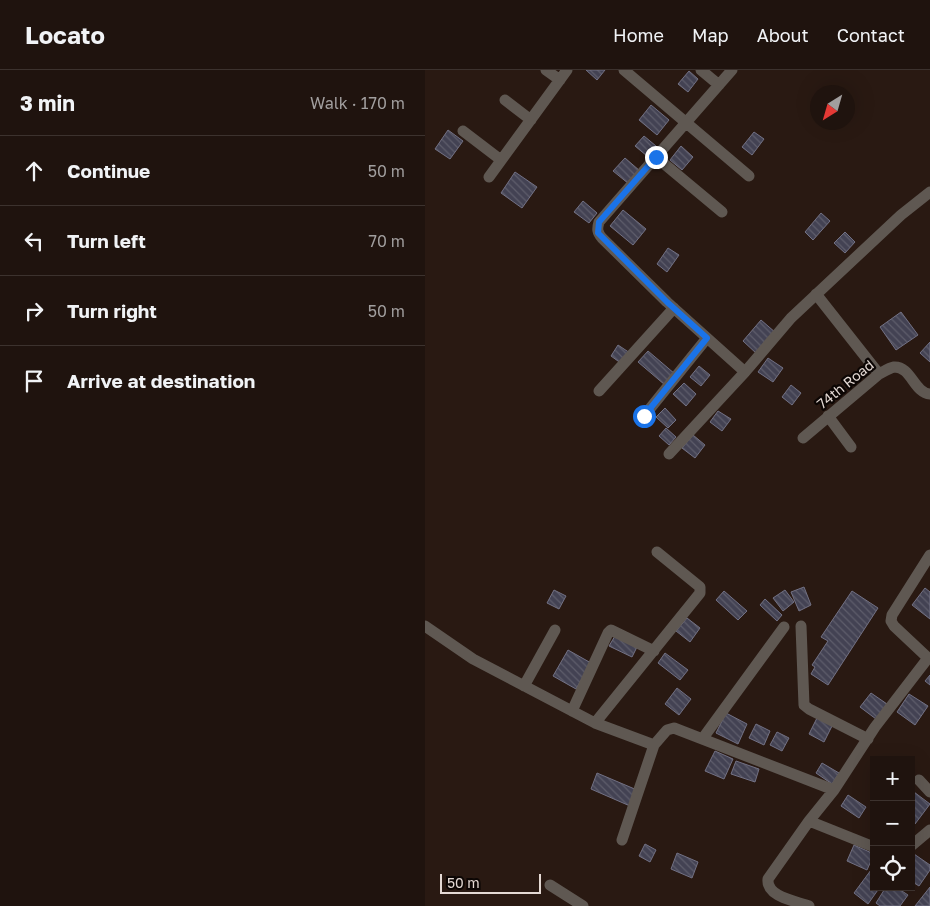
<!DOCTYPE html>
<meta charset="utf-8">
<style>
body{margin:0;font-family:"Golos Text",sans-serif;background:#2c201c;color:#f1f3f6}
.controls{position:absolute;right:15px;bottom:15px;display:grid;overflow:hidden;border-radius:0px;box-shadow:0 5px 20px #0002}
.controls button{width:45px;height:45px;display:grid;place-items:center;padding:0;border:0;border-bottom:1px solid #3c322e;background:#1f130e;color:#f1f3f6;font:25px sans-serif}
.compass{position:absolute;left:385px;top:15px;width:45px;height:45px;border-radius:50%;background:#1f130e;box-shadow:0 5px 20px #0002;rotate:217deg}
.scale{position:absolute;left:15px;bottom:12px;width:101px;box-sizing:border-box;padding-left:5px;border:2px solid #e4d9d4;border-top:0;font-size:14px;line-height:18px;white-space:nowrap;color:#e4d9d4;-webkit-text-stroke:4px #0c0604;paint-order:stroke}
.stop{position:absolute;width:15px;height:15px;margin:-11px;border:4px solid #1a73e8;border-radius:50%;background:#fff}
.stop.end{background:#1a73e8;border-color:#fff;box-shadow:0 1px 5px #0008}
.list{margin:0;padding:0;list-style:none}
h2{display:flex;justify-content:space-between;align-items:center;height:65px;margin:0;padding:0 20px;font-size:21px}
h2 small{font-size:16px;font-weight:400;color:#a19e9e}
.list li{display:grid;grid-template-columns:32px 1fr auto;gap:15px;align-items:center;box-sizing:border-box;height:70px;padding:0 20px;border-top:1px solid #3c322e}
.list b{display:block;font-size:19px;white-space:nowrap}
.list em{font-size:16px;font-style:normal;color:#a19e9e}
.icon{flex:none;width:28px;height:28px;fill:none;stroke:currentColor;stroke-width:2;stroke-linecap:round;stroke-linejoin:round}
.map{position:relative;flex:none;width:505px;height:836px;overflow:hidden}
header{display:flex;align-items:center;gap:30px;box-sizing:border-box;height:70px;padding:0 25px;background:#1f130e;border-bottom:1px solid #3c322e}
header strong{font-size:24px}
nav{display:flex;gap:28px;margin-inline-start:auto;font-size:18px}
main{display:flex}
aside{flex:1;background:#1f130e}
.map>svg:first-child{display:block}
</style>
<header>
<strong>Locato</strong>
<nav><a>Home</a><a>Map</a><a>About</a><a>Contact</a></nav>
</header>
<main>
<aside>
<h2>3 min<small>Walk · 170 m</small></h2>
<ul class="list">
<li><svg class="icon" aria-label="ahead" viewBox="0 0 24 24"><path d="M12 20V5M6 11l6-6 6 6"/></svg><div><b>Continue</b></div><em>50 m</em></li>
<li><svg class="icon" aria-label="left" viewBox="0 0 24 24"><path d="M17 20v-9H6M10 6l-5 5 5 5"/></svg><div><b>Turn left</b></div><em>70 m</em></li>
<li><svg class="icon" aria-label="right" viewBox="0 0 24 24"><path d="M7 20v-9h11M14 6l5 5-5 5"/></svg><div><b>Turn right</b></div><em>50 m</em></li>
<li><svg class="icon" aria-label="arrive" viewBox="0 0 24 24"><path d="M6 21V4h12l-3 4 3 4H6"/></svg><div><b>Arrive at destination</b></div></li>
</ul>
</aside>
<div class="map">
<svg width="505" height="836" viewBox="0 0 505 836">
<defs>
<pattern id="building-back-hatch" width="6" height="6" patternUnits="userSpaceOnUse" patternTransform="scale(1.25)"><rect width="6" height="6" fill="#434253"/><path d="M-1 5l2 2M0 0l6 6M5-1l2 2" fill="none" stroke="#5e5d6b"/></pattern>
</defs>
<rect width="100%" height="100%" fill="#291912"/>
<path fill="url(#building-back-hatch)" stroke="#727184" d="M161 0H180L172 10Z
M264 1 273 9 263 22 253 14Z
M226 35 244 50 232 65 214 50Z
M23 60 38 71 25 89 10 79Z
M329 62 339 69 327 85 317 77Z
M219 66 231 76 222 86 210 76Z
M256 76 268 87 257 100 245 90Z
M200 88 215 101 204 114 188 101Z
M90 102 112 117 97 138 76 123Z
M158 131 172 143 164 153 149 142Z
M198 140 221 159 208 175 185 156Z
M396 143 405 151 388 170 380 162Z
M420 162 430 172 420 183 409 173Z
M243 178 254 185 242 202 232 194Z
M476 242 493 265 471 280 455 257Z
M336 250 351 263 332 284 318 271Z
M505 272V292L495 283Z
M193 275 205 283 197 294 186 286Z
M223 281 250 304 240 315 213 292Z
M343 288 358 298 348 312 333 302Z
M274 296 285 305 276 316 265 307Z
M259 313 271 324 261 336 248 324Z
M366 315 376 323 367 335 357 327Z
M240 338 251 350 243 358 231 347Z
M293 341 306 349 297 361 285 352Z
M241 358 251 367 244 375 234 366Z
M268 365 280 375 270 388 257 378Z
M379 517 386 535 374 541 366 522Z
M500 518 505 522V549L487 535Z
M129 520 141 526 134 539 122 533Z
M360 520 369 532 358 541 348 528Z
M299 521 322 541 313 550 291 530Z
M427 521 453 538 403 615 386 604 390 597 387 595 403 571 396 567Z
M340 529 357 545 352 551 335 535Z
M262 548 275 558 265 572 251 561Z
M190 566 212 577 207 587 184 576Z
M143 580 166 593 151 619 128 606Z
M240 583 263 600 255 610 233 593Z
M505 605V615L500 611Z
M252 618 266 629 254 645 240 634Z
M446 623 462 634 451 649 435 637Z
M484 624 503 636 490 655 472 642Z
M301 643 322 654 313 674 291 663Z
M393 646 408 654 399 672 384 664Z
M331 654 345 661 339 675 324 668Z
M352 662 364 668 357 681 345 675Z
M290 681 308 689 299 709 280 701Z
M311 691 334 699 330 712 306 704Z
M397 693 414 703 407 714 391 703Z
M172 703 212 720 205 736 166 719Z
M489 722 505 734 490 754 486 751V725Z
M423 725 441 737 434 748 416 736Z
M220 774 231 780 225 792 214 786Z
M429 775 449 784 442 800 422 791Z
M252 783 273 792 267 808 246 799Z
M489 784 505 795V800L494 816 486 811V787Z
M446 800 449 802V817H455L443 834 429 823Z
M461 817H471L483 825 475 836H455L451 833Z
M505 817V836H490Z"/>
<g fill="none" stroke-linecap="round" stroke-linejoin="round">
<path stroke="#5f5852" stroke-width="11" d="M121 0 135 10
M199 0 324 106
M276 0 294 15
M307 0 174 152C172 159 172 162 177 168L242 232 320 302
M80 30 106 50
M38 61 76 90
M231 87 297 142
M64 107 142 0
M391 224 454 304
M174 321 249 238
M219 346 282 268
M403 346 426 377
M378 368 454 304C458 302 464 298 469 297 486 296 489 323 505 324
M244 384 320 302 366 248 476 145 505 122
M0 556 48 589 170 653 229 675 242 660 249 658 409 720
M376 556 379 635 384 639 443 669
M503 588 469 556 466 551 467 545 505 485
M99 616 130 560
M147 641 183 563 186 560 229 581
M170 653 275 523V517L232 482
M278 668 359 557
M494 710 505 722
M384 751 343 809C341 827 371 831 384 836
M197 770 229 675
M486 776 505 760
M449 777 384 751 409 720 450 657 503 588 505 589
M125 815 158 836"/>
</g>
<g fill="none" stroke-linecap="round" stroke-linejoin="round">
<path stroke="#1a73e8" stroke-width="6" d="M219 346 282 268 242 232 173 163 174 152 231 87"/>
</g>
<g text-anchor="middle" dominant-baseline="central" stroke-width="4.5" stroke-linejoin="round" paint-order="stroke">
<g font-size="14" fill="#e4d9d4" stroke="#0c0604">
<text transform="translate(420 314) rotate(-39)">74th Road</text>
</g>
</g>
</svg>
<div class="controls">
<button>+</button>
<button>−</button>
<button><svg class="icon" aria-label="locate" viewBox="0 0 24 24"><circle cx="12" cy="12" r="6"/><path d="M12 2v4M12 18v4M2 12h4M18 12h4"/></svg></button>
</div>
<svg class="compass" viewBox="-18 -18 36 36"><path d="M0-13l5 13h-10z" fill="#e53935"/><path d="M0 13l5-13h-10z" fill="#a19e9e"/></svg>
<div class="scale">50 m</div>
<div class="stop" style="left:219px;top:346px"></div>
<div class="stop end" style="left:231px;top:87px"></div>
</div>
</main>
